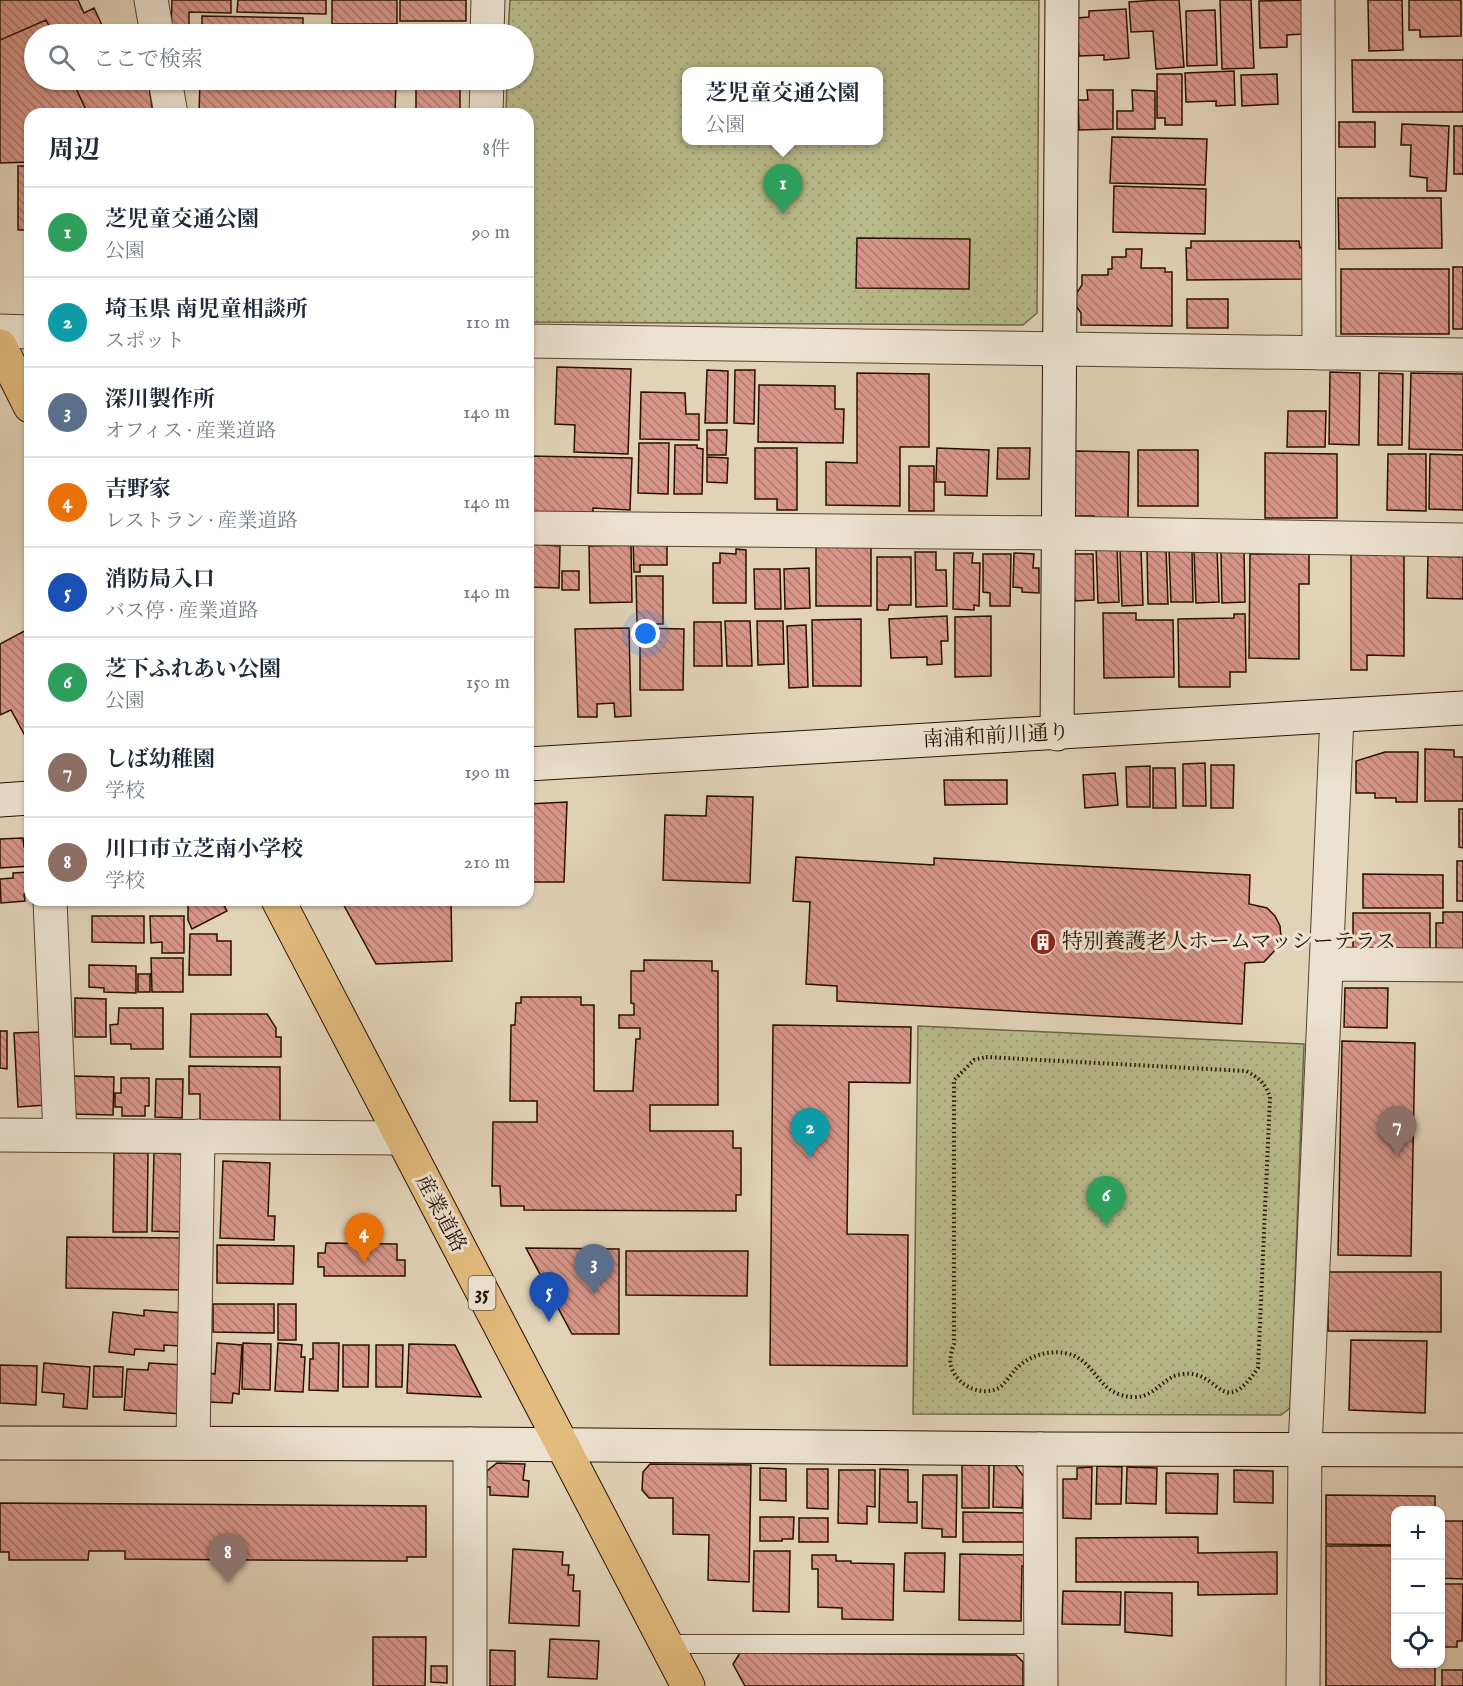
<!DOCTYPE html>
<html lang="ja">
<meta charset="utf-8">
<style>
body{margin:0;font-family:"IM FELL English","Noto Serif JP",serif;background:#f2f2f3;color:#1f2937}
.controls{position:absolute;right:18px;bottom:18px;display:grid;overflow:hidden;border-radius:12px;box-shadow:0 2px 4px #0004}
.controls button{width:54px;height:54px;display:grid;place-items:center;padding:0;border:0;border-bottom:2px solid #e0e1e3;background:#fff;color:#1f2937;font:30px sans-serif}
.you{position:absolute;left:646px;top:634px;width:21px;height:21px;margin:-15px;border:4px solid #fff;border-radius:50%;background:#1a73e8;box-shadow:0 0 0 9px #1a73e833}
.badge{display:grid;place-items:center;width:39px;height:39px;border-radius:50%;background:#8f2418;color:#fff;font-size:20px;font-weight:700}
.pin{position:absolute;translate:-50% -50px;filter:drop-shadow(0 2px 3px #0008)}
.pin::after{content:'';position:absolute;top:32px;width:21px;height:18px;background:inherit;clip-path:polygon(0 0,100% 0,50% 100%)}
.popup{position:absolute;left:682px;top:67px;width:201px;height:78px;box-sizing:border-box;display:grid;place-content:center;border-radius:12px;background:#fff;filter:drop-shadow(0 2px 4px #0005);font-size:20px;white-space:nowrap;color:#747a83}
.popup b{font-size:22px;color:#1f2937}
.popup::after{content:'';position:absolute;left:50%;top:100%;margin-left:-12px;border:12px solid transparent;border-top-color:#fff}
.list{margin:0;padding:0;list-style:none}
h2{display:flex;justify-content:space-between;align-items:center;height:78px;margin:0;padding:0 24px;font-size:26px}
h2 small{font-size:20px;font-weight:400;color:#747a83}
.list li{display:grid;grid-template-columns:39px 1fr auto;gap:18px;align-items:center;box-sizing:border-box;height:90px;padding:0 24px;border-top:2px solid #e0e1e3}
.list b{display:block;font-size:22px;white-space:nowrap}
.list p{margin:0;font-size:20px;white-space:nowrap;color:#747a83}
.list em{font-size:20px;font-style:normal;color:#747a83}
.icon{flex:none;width:33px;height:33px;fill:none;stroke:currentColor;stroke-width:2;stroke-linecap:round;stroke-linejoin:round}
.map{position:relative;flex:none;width:1463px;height:1686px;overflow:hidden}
.search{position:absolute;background:#fff;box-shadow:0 2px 4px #0004;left:24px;top:24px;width:510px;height:66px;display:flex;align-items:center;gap:15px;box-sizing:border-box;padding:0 21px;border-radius:33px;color:#747a83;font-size:22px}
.panel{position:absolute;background:#fff;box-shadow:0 2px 4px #0004;left:24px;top:108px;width:510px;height:798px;border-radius:18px}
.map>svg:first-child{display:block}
</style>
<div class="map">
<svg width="1463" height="1686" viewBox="0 0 1463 1686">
<defs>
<pattern id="park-dots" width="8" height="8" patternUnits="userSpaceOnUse" patternTransform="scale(1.5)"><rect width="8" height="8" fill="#b8bb8b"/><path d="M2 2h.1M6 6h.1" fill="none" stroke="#9ea076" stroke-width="1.8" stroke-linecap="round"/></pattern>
<pattern id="building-back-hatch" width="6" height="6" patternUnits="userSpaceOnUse" patternTransform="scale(1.5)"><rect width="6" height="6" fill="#d8968a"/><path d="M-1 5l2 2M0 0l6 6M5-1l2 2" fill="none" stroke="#af796e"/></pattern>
</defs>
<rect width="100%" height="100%" fill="#e2d3b8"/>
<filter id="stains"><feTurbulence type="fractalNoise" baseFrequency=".00333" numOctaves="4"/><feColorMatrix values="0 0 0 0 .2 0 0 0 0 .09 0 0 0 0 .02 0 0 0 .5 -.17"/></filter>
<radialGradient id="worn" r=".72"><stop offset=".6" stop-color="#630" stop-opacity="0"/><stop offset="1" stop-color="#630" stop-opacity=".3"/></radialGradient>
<path fill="url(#park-dots)" stroke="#706546" stroke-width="1.5" fill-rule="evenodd" d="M510 0H1039L1037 313 1023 325 528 322V114H506L507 80H524V34H508ZM687 71H879V140H687Z
M918 1026 1304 1044 1290 1408 1281 1415 913 1414Z"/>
<path fill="url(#building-back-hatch)" stroke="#280f00" stroke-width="1.5" d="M0 0H78L84 13 94 8 106 34H53L46 20 0 40Z
M172 0H231V13L189 12V29H171Z
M238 0H326V14L237 12Z
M332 0H397V24H332Z
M400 0H466V21H400Z
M1158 0H1179L1184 67 1156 69 1153 31 1131 32 1129 2Z
M1220 0H1251L1254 68 1222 69Z
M1302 0V34L1287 35V47L1260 48 1259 1Z
M1368 0H1402L1403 50 1369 51Z
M1409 0H1461V36L1420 37V30H1409Z
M1126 9 1129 58 1104 60V55L1079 56 1077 18 1089 17V11Z
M1215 10 1217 65 1187 66 1186 11Z
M202 16 303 18V34H202Z
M46 20 53 34H34V80H72L88 114H30V162L0 163V40Z
M124 28 128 34H109Z
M1352 60H1463V112H1353Z
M1234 71 1235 105 1216 106V101L1186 102 1185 73Z
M1157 74H1182V125H1165V118H1157Z
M1277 74 1278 104 1242 106 1241 75Z
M72 80H148L153 114H88Z
M200 80H396L395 114H199Z
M416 86 460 87V112H465V114H410V110L416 111Z
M1087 90H1113V129L1079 130 1078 100H1088Z
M1132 90 1155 91V129H1117V111H1133Z
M1339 122H1375V147H1339Z
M1402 124 1449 126 1446 191H1427V178L1410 176 1411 145H1401Z
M1454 126H1463V174H1454Z
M1112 137 1207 139 1205 185 1110 183Z
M18 166H30V230H18Z
M1114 186 1206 189 1205 234 1113 232Z
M1338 198H1441L1442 248 1339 249Z
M857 238 970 239 969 289 856 288Z
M1191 241H1299L1300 248 1306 247V279L1187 280 1186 248H1191Z
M1126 249H1142L1141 268H1165V272H1172V326L1081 325V313L1076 306V294L1082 285V275H1108V269H1112V257H1126Z
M1453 267H1463V329H1453Z
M1341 269H1449V334H1341Z
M1187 299H1228V328H1187Z
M557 367 631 369 628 454 574 452 575 425 555 424Z
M707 370 728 371 727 423H705Z
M735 370H755L754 424 734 423Z
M1330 372 1360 373 1359 445 1329 444Z
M857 373 929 374V447H900V506L826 505V462L857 463Z
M1379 373 1403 374 1402 445H1378Z
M1411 373 1463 374V450L1409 449Z
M759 385 835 386V409H844L843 443 758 442Z
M641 392 685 393 686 414H699V440L640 439Z
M1288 411H1326L1325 447H1287Z
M707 430H727L726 455H707Z
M639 443H669L668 494 638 493Z
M675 445H697V448L703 449 702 494H674Z
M755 448H797V510H777V499H755Z
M937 448 989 450 987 496 945 495V482H936Z
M998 448H1030L1029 479H997Z
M1138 450H1198V506H1138Z
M1075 451 1129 452 1128 519 1094 527V516H1074Z
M1265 453 1337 454V518H1265Z
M1388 454H1426V511L1387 510Z
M1430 454 1463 455V510L1429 509Z
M528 456 632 458 630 510 593 508V517L528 516Z
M707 457 728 458 727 483 707 482Z
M909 466H934V511H909Z
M528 538H543V545L560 546 559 588 528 587Z
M633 538H667V565H640V572H634Z
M816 542H871V606H816Z
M631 545 632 602 590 603 589 546Z
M1117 546 1119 602 1098 603 1096 547Z
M736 549 746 550V603H713V563H720V553L736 554Z
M1141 549 1143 605 1122 606 1120 550Z
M1147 549H1166L1168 604H1148Z
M1192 549 1193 602H1171L1169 550Z
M1217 549 1219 602 1196 603 1194 550Z
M915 552H936V570H946L947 606 916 607Z
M1221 552H1244L1245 602 1222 603Z
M1351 552H1404V656L1367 655V670H1351Z
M954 553H973L972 563H980L979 606 974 605V610L953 609Z
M1014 553 1034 554 1033 568H1039V593L1022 592V588L1013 587Z
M983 554H1011L1010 606H990V593L983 592Z
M1070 554H1093L1094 600 1075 601Z
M1250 554H1309V584H1299V659L1249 658Z
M1428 556 1463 557V599L1427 598Z
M877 557H911V605H889L888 610H877Z
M809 568 810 608 785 609 784 569Z
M754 569H780L781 609H755Z
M562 571H579V590H562Z
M636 576H663V624H637Z
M1103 613H1136V620H1173L1174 677 1104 678Z
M1234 614H1245L1246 672H1230V687H1179L1178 619 1234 618Z
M947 616 948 641H941L942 664 927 665V657L891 658 889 619Z
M991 616V676L955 677V617Z
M861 619V686H813L812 620Z
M725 621H750L752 666H727Z
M757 621H783L784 664 758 665Z
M694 622H721L722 666H694Z
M806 625 808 687 789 688 787 626Z
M30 628V745L11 710 0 715V644Z
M629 628 631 716 615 717 614 703 597 704V717H578L575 629Z
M640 628 684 629 683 690H640Z
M1425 749 1454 750V757H1463V801H1425Z
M1385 752H1418L1417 802H1396V798H1375V793H1356V761Z
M1205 763 1206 806H1183V764Z
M1211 765H1234L1233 808H1211Z
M1150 766V807H1127L1126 767Z
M1153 768H1175L1176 808H1153Z
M1115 773 1118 805 1085 808 1083 775Z
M944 780H1007V804L945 805Z
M707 796 753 797 750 883 663 880 665 815 706 816Z
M567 802 564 882H528V804Z
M1459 809H1463V848L1459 847Z
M23 838 24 847H30V866L0 868V839Z
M796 857 934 865V858L1250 875 1249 904 1267 908 1275 916 1280 926 1281 937 1277 948 1264 962 1245 963 1242 1024 837 1001V986L806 984 810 902 793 901Z
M1457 861H1463V901H1457Z
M30 872V893L24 894 25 901 1 903 0 879 13 878V873Z
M1363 874 1443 875V908H1363Z
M188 900H221L227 911 192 929 188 920Z
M341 900H451L452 961 376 964Z
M1443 912H1463V949L1436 948V923H1443Z
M1353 913H1430V949H1353Z
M92 916H144V943L92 942Z
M150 916H184V953H162V942L151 943Z
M190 934H217V941H231V975H189Z
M151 958H183V992H152Z
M644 960 712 961V971H718V1105H650V1131H733V1148H741V1195H736V1211L524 1210V1206H501L500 1186H492L493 1122H537V1101H510L511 1025H515L516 1003H521V997H581V1005H594V1091H633L636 1039H640V1028H619V1015H634V1004L631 1003V971H644Z
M89 965 136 966V993L104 992V988L89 987Z
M138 974H150V992H138Z
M1345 988H1388L1387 1028 1344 1027Z
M75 998 106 999V1037H75Z
M119 1008H163V1049H131V1044H111L110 1025 118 1024Z
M191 1014H267L276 1028V1037H281V1057H190Z
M773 1025 911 1027 910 1083 849 1082 847 1234 908 1235 907 1366 770 1365Z
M0 1031H7V1069L0 1068Z
M42 1032 46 1105 18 1107 14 1033Z
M1342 1041 1415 1043 1411 1256 1338 1255Z
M189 1066 280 1067V1121L200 1120V1094H189Z
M73 1076 114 1077 113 1115 72 1114Z
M121 1078H149V1106H145V1116H122V1107H115V1093H121Z
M156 1079H183L182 1118 155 1117Z
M114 1153H148L147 1232H113Z
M154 1153 180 1154 185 1160 184 1232 152 1231Z
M223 1161 270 1163 268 1216H275L274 1240 220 1238Z
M67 1237 183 1238V1290L66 1288Z
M326 1243 397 1244V1260H405V1276H324V1267H318V1253H325Z
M217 1245 294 1246 293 1284 217 1283Z
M526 1248 619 1249V1334H572Z
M626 1251H748L747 1296 626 1295Z
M1328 1272H1441V1332L1328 1331Z
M213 1304H274V1333L213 1332Z
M278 1304H296V1340H278Z
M144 1310 183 1313 180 1346 164 1345V1351L135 1349 134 1355 109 1352 113 1312 144 1316Z
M1351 1340 1427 1341 1425 1413 1349 1410Z
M217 1343 242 1345 239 1394 233 1393 232 1403 208 1402 210 1373 215 1374Z
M243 1343 271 1344 270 1390 242 1389Z
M278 1343 302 1345 301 1357H305L303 1392 275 1391Z
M313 1343H339L338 1391 309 1390 310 1359H313Z
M409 1344 455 1345 481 1397 407 1393Z
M343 1345H369L368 1387H343Z
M376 1345H403L402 1387H376Z
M44 1363 90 1367 87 1409 63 1407 64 1394 42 1392Z
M149 1363 185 1365 182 1414 124 1410 127 1369 148 1370Z
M0 1365 37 1366 36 1405 0 1403Z
M94 1366 123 1367 122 1397H93Z
M497 1463 525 1464 523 1480 529 1481 528 1497 490 1495V1487H486L487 1471Z
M650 1464 751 1465 749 1582 708 1580 709 1535 673 1534V1498H649L642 1490 643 1472Z
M962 1465H989V1508H962Z
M994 1465H1015L1024 1477 1022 1508 993 1507Z
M1097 1466 1122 1467 1121 1504H1096Z
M1092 1467 1091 1519 1063 1518V1479H1077V1468Z
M1127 1467 1157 1468 1156 1504 1126 1503Z
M760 1468 786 1469V1501L760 1500Z
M807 1469H828V1509L807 1508Z
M880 1469 908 1470V1502H917V1523L879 1522Z
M839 1470H875V1507L867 1506V1524L838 1523Z
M1234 1470 1273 1471V1503L1234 1502Z
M1166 1473 1218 1474 1217 1514 1166 1513Z
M923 1475H957L956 1537H942V1529L922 1528Z
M1326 1495 1435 1496V1510H1396V1545L1326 1544Z
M0 1503 426 1506V1557H407V1561L125 1559V1551H89L88 1560H9V1552H0Z
M963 1512 1026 1513 1025 1542H963Z
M760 1517H794L793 1539H782V1541H760Z
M799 1518H828V1542H799Z
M1440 1521H1463V1579L1440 1578Z
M1198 1537V1553L1277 1552V1594L1198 1595V1582H1076V1538Z
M1326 1546H1396V1664H1435V1686H1326Z
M513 1549 563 1552 562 1565H569L568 1575H574L573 1591H580L579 1626 509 1623Z
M754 1551H790L789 1612 753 1611Z
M905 1553H945L944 1592 904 1591Z
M960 1554 1025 1555V1566H1022L1021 1621 959 1620Z
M812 1555H836V1561H851V1563L894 1564 893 1620 842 1619V1608L818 1607V1569H812Z
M1441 1584H1463L1462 1641H1457V1647H1440Z
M1063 1591 1121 1592 1120 1625 1062 1624Z
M1125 1592 1172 1593V1636L1125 1632Z
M373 1637H426L425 1686H373Z
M550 1639 599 1641 597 1679 548 1677Z
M490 1650 515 1651V1686H490Z
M740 1653 1016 1655 1023 1662V1686H745L733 1664Z
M431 1666H447V1683L431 1682Z
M1442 1670H1463V1686H1442Z"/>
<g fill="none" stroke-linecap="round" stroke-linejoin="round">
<g stroke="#56402e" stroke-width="20">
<path id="lane" d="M666 1644H1041"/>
</g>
<g stroke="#56402e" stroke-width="35">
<path id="street" d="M151 0 157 34
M1318 0 1319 353
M487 34 488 0
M165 80 171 114
M486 114 487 80
M0 331 30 332
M528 341 1463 355
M528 528 1057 533 1463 540
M50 900 60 1135
M1326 964 1463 965
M0 1135 400 1138
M193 1443 198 1136
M1040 1449 1041 1686
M470 1686V1444
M1303 1686 1305 1449 1337 716"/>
</g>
<g stroke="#280f00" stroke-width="35">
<path id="secondary" d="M1057 734 1062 0
M528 764 1463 708
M0 800 30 798
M0 1443 470 1444 1040 1449 1463 1450"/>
</g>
<g stroke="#280f00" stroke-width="35">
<path id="primary" d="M0 346 30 406
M278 900 688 1686"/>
</g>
<path stroke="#280f00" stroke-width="4" stroke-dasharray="1.5 3" stroke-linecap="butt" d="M986 1057 1246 1071C1259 1078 1265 1083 1270 1097L1258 1368C1221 1422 1220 1369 1183 1374 1159 1376 1155 1405 1121 1395 1095 1387 1093 1357 1064 1353 1048 1350 1029 1356 1017 1368 1011 1374 1006 1383 999 1388 981 1397 957 1386 951 1366 949 1360 952 1350 954 1344V1080L974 1060Z"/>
<use href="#lane" stroke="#ece2d1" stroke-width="18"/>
<use href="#street" stroke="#ece2d1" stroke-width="33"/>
<use href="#secondary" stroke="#ece2d1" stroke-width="33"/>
<use href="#primary" stroke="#e1ba7c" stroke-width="33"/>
</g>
<defs>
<g id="building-disc" transform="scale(1.35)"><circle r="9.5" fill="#8f2418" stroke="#ece2d1"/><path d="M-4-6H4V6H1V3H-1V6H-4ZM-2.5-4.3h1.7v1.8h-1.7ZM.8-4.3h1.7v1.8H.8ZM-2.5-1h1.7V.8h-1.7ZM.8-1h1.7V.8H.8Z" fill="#fff"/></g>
</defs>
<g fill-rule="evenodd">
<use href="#building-disc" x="1043" y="942"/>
</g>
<g text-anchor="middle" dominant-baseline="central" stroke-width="6" stroke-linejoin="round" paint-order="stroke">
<rect fill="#ece2d1" stroke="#634e3f" stroke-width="1.5" x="468.5" y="1276" width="27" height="34" rx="4.5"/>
<g font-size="20" font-weight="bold" fill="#280f00">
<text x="482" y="1293">35</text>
</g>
<g font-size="21" fill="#280f00" stroke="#ece2d1">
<text transform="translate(996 737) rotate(-3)">南浦和前川通り</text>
<text transform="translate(440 1214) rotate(62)">産業道路</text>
</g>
<g font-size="21" fill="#280f00" stroke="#ece2d1" text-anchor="start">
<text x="1062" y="942">特別養護老人ホームマッシーテラス</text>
</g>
</g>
<rect width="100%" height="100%" filter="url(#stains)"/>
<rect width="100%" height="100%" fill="url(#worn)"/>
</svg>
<div class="controls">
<button>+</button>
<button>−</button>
<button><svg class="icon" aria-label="locate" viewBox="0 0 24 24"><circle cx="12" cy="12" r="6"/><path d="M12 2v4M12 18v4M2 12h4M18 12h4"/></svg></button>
</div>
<div class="you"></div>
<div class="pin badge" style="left:783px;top:214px;background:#2e9e5b">1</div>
<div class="popup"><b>芝児童交通公園</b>公園</div>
<div class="pin badge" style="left:810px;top:1158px;background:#0f9aa8">2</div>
<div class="pin badge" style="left:594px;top:1294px;background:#5c6f8a">3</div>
<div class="pin badge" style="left:364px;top:1263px;background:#e8710a">4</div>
<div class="pin badge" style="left:549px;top:1322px;background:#1a4fb4">5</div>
<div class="pin badge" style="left:1106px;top:1226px;background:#2e9e5b">6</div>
<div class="pin badge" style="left:1397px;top:1156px;background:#8d6e63">7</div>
<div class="pin badge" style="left:228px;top:1583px;background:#8d6e63">8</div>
<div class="search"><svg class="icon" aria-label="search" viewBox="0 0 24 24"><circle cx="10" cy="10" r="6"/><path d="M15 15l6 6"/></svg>ここで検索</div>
<section class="panel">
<h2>周辺<small>8件</small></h2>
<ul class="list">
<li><span class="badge" style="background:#2e9e5b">1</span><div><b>芝児童交通公園</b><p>公園</p></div><em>90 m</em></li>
<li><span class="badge" style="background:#0f9aa8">2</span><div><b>埼玉県 南児童相談所</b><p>スポット</p></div><em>110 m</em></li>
<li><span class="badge" style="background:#5c6f8a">3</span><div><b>深川製作所</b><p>オフィス · 産業道路</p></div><em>140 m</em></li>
<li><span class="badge" style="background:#e8710a">4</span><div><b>吉野家</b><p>レストラン · 産業道路</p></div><em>140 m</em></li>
<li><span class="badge" style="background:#1a4fb4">5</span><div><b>消防局入口</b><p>バス停 · 産業道路</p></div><em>140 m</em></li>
<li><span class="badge" style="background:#2e9e5b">6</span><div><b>芝下ふれあい公園</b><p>公園</p></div><em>150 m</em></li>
<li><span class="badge" style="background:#8d6e63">7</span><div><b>しば幼稚園</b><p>学校</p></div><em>190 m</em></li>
<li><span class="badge" style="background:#8d6e63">8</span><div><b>川口市立芝南小学校</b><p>学校</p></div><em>210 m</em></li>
</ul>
</section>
</div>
